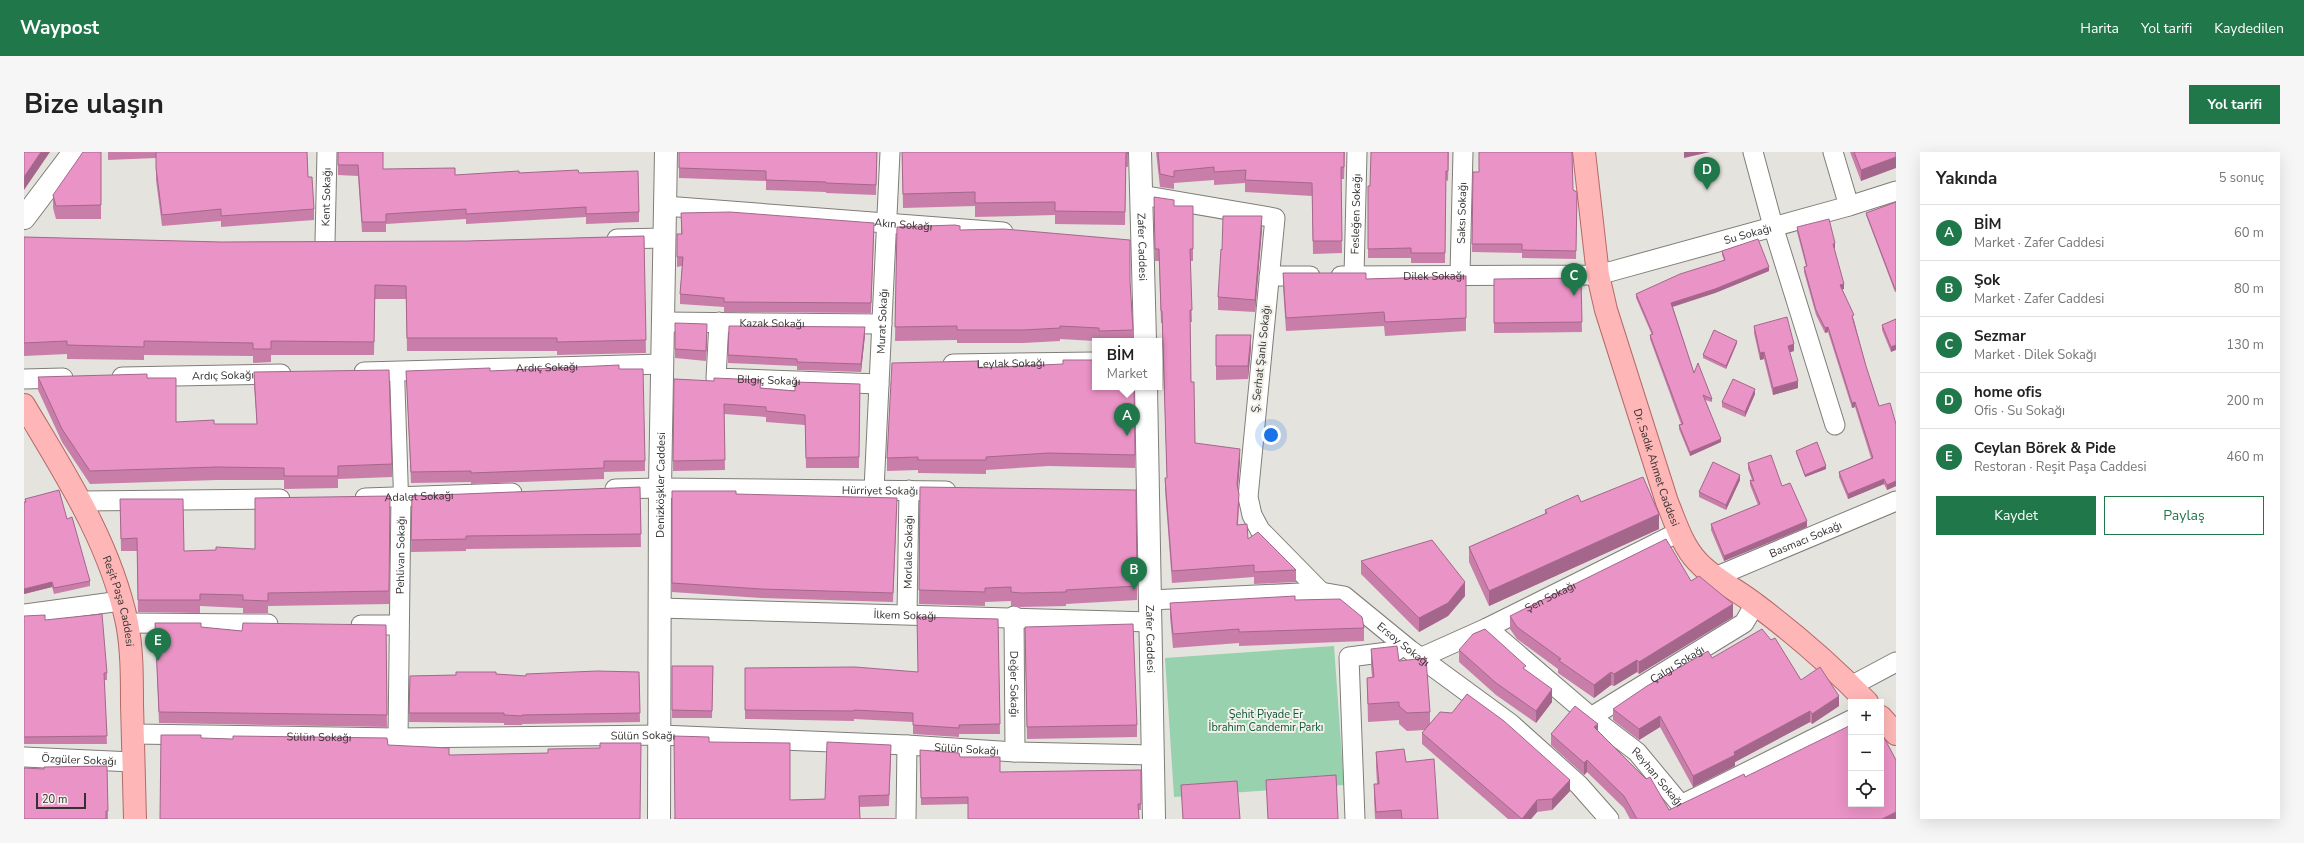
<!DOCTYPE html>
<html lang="tr">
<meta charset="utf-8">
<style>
body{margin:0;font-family:"Nunito Sans",sans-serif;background:#f6f6f6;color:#222}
.controls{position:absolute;right:12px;bottom:12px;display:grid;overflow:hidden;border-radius:0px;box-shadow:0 4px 16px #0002}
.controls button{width:36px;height:36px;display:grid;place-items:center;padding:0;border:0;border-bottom:1px solid #e0e0e0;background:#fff;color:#222;font:20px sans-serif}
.scale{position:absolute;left:12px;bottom:10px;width:50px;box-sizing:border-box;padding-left:4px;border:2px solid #333230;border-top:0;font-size:11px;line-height:14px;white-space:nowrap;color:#333230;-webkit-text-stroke:3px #f1f0ea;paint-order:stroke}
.you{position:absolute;left:1247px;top:283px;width:14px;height:14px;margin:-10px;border:3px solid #fff;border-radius:50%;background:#1a73e8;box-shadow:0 0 0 6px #1a73e833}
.badge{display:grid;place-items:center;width:26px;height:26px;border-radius:50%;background:#20774a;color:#fff;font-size:13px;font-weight:700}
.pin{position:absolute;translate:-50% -33px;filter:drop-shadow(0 1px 2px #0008)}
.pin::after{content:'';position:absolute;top:21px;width:14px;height:12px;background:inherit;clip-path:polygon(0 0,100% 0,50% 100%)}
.popup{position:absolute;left:1068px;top:186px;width:70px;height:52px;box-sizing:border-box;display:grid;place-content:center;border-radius:0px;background:#fff;filter:drop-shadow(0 1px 3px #0005);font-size:13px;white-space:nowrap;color:#767676}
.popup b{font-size:15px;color:#222}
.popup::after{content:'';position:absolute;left:50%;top:100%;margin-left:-8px;border:8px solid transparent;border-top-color:#fff}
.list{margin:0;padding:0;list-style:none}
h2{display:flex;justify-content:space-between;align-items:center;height:52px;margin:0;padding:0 16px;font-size:17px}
h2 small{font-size:13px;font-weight:400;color:#767676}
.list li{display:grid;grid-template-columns:26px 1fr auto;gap:12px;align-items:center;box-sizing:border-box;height:56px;padding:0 16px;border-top:1px solid #e0e0e0}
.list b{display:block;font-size:15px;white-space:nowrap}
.list p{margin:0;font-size:13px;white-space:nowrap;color:#767676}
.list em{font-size:13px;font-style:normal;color:#767676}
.actions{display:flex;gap:8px;padding:12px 16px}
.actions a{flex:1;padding:9px 0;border:1px solid #20774a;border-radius:0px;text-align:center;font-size:14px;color:#20774a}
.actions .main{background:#20774a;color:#fff}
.icon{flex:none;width:22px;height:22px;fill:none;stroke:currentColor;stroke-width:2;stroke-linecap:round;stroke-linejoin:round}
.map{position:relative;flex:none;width:1872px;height:667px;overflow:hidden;border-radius:0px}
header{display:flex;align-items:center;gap:24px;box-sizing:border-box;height:56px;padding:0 20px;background:#20774a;color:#fff}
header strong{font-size:19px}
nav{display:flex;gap:22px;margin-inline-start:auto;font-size:14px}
.intro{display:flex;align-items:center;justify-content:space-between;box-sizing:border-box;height:96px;padding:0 24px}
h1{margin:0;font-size:28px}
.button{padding:10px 18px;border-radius:0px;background:#20774a;color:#fff;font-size:14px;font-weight:700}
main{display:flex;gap:24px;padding:0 24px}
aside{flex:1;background:#fff;border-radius:0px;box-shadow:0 4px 16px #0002}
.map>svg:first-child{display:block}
</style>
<header>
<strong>Waypost</strong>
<nav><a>Harita</a><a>Yol tarifi</a><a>Kaydedilen</a></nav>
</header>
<div class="intro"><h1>Bize ulaşın</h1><a class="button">Yol tarifi</a></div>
<main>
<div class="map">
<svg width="1872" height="667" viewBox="0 0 1872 667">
<rect width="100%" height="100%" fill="#e4e3dd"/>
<path fill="#97d1ad" d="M1310 494 1320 633 1150 645 1141 506Z"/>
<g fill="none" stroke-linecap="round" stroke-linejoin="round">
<g stroke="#7f7d78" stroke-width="16">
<path id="pedestrian" d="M373 219 377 344"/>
</g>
<g stroke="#7f7d78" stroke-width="21">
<g id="minor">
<path d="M1729 0 1749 74 1811 273"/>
<path d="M1809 0 1825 54"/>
<path d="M1117 43 1251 66 1224 345 1228 363 1236 378 1297 440"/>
<path id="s1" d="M641 54 979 80"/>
<path d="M593 87 640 86"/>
<path id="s2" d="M301 90 303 0"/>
<path id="s3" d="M1436 122 1439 0"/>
<path d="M1245 124H1286"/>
<path id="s4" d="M1317 124 1574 123 1825 54 1872 39"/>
<path id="s5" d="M1330 124 1333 0"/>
<path id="s6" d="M639 170 858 172"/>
<path id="s7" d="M695 170 692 226 855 232"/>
<path id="s8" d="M929 212 1071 210"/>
<path id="s9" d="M340 220 638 212"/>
<path id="s10" d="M98 225 257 222"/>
<path d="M0 227 39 226"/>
<path id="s11" d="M591 337 636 336 922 339"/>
<path id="s12" d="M850 338 866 0"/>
<path id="s13" d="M341 346 488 341"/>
<path d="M58 349 256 347"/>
<path id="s14" d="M1691 425 1872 349"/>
<path id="s15" d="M1126 448 1297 440 1320 444 1386 498 1487 572 1555 633 1585 667"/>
<path id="s16" d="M636 456 1127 470"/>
<path d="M0 462 97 449"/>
<path id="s17" d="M883 462 885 338"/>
<path id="s18" d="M990 464 991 600"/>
<path d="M103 471 244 472"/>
<path d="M337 473H375"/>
<path id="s19" d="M1463 476 1567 565 1613 600 1657 653 1827 568"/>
<path id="s20" d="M1396 506 1463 476 1655 380"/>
<path d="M1827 534 1872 510"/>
<path id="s21" d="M1567 565 1720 471 1731 452"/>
<path id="s22" d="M109 582 374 586 636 583 883 593 991 600 1129 603"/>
<path id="s23" d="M374 586 377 344"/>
<path id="s24" d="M0 605 109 610"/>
<path d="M882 667 883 593"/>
<path d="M1331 667 1325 505 1372 499"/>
</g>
</g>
<g stroke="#7f7d78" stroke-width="24">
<g id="tertiary">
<path id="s25" d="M1116 0 1121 189"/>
<path d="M0 66 50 0"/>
<path id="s26" d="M1122 235 1130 667"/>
<path id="s27" d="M635 667 636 336 642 0"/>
</g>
</g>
<g stroke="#b66967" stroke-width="24">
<g id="primary">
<path id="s28" d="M1560 0 1574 123 1582 158 1643 350C1651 369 1658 393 1673 409 1689 427 1712 437 1731 452 1770 481 1810 516 1843 550"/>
<path id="s29" d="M0 253C41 322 86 390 103 471 108 497 108 525 108 552 109 590 110 629 111 667"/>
<path d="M1857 565 1872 582"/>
</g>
</g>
<use href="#pedestrian" stroke="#fff" stroke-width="14"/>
<use href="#minor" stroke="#fff" stroke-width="19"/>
<use href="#tertiary" stroke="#fff" stroke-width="22"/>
<use href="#primary" stroke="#feb6b6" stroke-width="22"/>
</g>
<path fill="#c97eaa" d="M77 0V67H32L29 56V43Z
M84 0H283L284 25 290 57V68L197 75V69L138 74 132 28V6L84 8Z
M314 0 359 17 431 23 495 21H555L615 60V70L562 72V65L442 72V67L362 72V80H338L334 24 314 23Z
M655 0H853L852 43 802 41V40L742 38V29L655 26Z
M878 0H1104V15H1102L1101 73 1031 72V63L951 65V54L879 56Z
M1132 0H1321L1320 27H1317L1318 101 1289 102 1288 44 1221 40V31L1190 33V28L1150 31V37L1136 35Z
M1425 0 1424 29 1422 28 1421 111H1387V106H1344V34H1346Z
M1826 0H1872L1837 29Z
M1449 20 1549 38 1553 40 1552 107 1498 106V101L1448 100Z
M1130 45 1150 54H1169V109H1166L1168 170H1166L1167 230 1171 291 1216 309 1214 336 1215 354 1214 373 1224 387 1272 418V430L1230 432V425L1148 431 1141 338V326H1143L1138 171H1137L1135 109H1131Z
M1872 50V140H1871L1842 63V61Z
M657 61 850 81 847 161 700 160V155L656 152V142L658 114 653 115V82H657Z
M873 75 936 78 1106 130 1109 178V189H1071L1036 187V189L999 191H933V188L871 189Z
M1773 75 1811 96H1810L1820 137H1818L1830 168 1842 214 1855 254 1872 272V334L1863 338 1860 332 1824 347 1815 325V320L1847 306 1831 255 1828 256 1804 180 1801 181 1792 163 1780 120V115L1782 114 1773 80Z
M1238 77 1231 160 1194 158V145Z
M620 84 622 201 533 203V199H383L382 147H351L350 203H247V210L229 211V204L120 203V208L43 207V202L0 204V85L197 90 444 89Z
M1698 99 1745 119 1691 141 1649 155 1670 221 1688 247V250L1681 248 1697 290 1666 304 1655 277V273L1657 272 1626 187V183H1628L1612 146V142L1700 108 1698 103Z
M1259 121 1342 127 1442 124V179L1361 184 1360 174 1262 179 1259 135Z
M1557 126 1558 180 1470 181V127Z
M1872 167 1867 200 1858 178V173Z
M651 171 683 181 682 209 651 206Z
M1730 174 1770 199 1765 200 1774 236 1749 243 1740 207 1736 208 1730 181Z
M841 183 837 220 773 218V214L704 211V203Z
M1192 183 1227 196 1224 227 1192 228Z
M1713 191 1702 217 1679 206V203Z
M954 216 1111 303V316L1025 314 962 318V322L894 321V318L863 319V306Z
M595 217 621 309V319L580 320V327L447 332V330L387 331 382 219H466Z
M230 220 368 312V325L314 327V336L260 337V328H193L66 332 38 290 14 238V225L123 226 152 270 190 272H233L230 233Z
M650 227 771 239 836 232 835 316H782L781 273 742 270V265L700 262 701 318 649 319Z
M1731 242 1721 265 1698 255V250Z
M1772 299 1802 317 1781 325 1772 301Z
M1724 311 1758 334 1783 375 1700 409 1687 378V372L1734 353 1726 333V328H1728L1724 317Z
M1716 328 1702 358 1675 345V340Z
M616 335 617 395 442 397V399L387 400 388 344Z
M896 335 1113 434V448L1042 452V454L997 455 987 454V449L961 450V454L895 452Z
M648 339 712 342 873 355 869 450 737 446 648 440Z
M366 344 365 452 244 454V461H219V456L176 454V461L114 460 113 399H97L96 347 160 399 231 397Z
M1 347 43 367 66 429V434L30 442 28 435 0 442V350H1Z
M1557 350 1635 377 1465 454 1445 410V395L1521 362V358Z
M1337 409 1441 444 1424 464 1395 480 1337 422Z
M1667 429 1709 465 1615 522 1613 520 1590 534 1587 533 1570 546 1534 521V517L1493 487 1486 477V464Z
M1271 448 1340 476V489L1215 494V491L1149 496 1146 465V451Z
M0 464 21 468 83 521V528H80L83 592H0Z
M974 467 976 582H935V585L889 582V570L830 567V569L721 567V516L893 520Z
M131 471 218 479 362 473 363 575 135 571Z
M1001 475 1113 573V585L1003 587Z
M1347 497 1375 509 1406 560V572L1546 639 1528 658 1513 660 1507 667H1484L1398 592V581L1401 578 1383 579 1375 572V568L1344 570 1343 526 1348 525 1347 514Z
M1435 498 1528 550 1512 571 1472 543 1435 510Z
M1688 506 1777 528 1815 554 1788 572 1786 570 1711 610V614L1669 635 1636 575 1615 588 1589 568V557Z
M648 514H689L688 566H648Z
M615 520 616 570 498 572V573H480V571L385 570 386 524 432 523 472 522 502 524Z
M1574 579 1645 658 1721 625 1872 667H1606L1600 656 1563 620 1560 623 1527 593V582Z
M685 590 766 648 801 647 867 603 865 654 835 655 836 667H650Z
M896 598 936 605 976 620 1117 618V658L944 652 897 653Z
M1352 600 1382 610 1414 667H1351L1350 646V632H1353L1352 614Z
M83 614 84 667H82L20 617Z
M1242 628 1314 667H1244Z
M1157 633 1216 667H1159Z"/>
<path fill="#a4678b" d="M17 0H26L0 38V25Z
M1660 0H1686L1660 6Z
M1872 5V16L1837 29V18Z
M1238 64V77L1231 160V148Z
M1811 91V96L1809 97V92Z
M1745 115V119L1691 141 1647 155V151Z
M1820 132V137L1816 138V133Z
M683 172V181L682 209V199Z
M841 175V183L837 220V212Z
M1804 175V180L1801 181V176Z
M1227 183V196L1224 227V214Z
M1713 189V191L1702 217V214Z
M1770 192V199L1764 201V194Z
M1872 193V198L1867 200V195Z
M1740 200V207L1736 208V201Z
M1774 229V236L1749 243V236Z
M1731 237V242L1721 265V260Z
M1831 250V255L1828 256V251Z
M1697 287V290L1666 304V300Z
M1216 297V309L1213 344V332Z
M1802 314V317L1781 325V323Z
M1716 323V328L1702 358V353Z
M1860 327V332L1824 347V342Z
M1872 329V334L1863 338V333Z
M1635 362V377L1465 454V439Z
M1783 369V375L1700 409V404Z
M28 430V435L0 442V437Z
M1441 430V444L1424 464 1395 480V466Z
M1709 452V465L1615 522V510Z
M1613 508V520L1590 534V522Z
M1587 520V533L1570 546V533Z
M1528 537V550L1512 571V559Z
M1815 544V554L1788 572V562Z
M1786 559V570L1711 610V614L1669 635V624L1710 600Z
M1636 564V575L1615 588V577Z
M1574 572V584L1570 575Z
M1563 608V620L1560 623V611Z
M1546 628V639L1528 658V647Z
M1513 648V660L1507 667H1498Z
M1872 660V667H1858Z"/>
<path fill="#ea93c6" stroke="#a4678b" d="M0 0H17L0 25Z
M59 0H77V53L32 54 29 43Z
M132 0H283L284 25H288L290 57 197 64V57L138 63 132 16Z
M314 0H359V17L431 16V23L495 19V21L554 18 555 21 614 19 615 60 562 62V55L442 62V57L362 62V70H338L334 13H314Z
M655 0H853L852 33 802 31V30L742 28V19L655 16Z
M878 0H1104V1H1102L1101 60 1031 59V50L951 51V40L879 42Z
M1134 0H1320V15H1317L1318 89H1289L1288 31 1221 28 1222 18 1190 20V15L1150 19V25L1136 22Z
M1347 0H1424V19H1422L1421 101H1387V96L1344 97V34H1346Z
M1455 0H1548L1549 38 1553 40 1552 99 1498 98V92H1448L1449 20H1455Z
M1830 0H1872V5L1837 18Z
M1130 45 1150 48V54H1169V97H1166L1168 158H1166L1167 230H1170L1171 291 1216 297 1213 332 1215 342 1213 373 1223 372 1224 387 1234 380 1272 418 1230 420V413L1148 419 1141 326H1143L1138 159H1137L1135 97H1131Z
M1872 50V137H1871L1842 61Z
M706 60 850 71 847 151 700 150V146L656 142 659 105H653V82H658L657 61Z
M1199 64H1238L1231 148 1194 145 1197 97 1198 98Z
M1805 67 1811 91 1809 92 1820 132 1816 133 1830 163 1828 164 1842 214 1855 254 1866 251 1872 272V329L1863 333 1860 327 1824 342 1815 320 1849 306 1831 250 1828 251 1804 175 1801 176 1792 158 1780 115 1783 114 1773 75Z
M931 73 936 74V78L980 77 1106 88V129L1109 178 1075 179V176L1036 174V176L999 178H933V174L871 175 873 75Z
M620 84 622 188 533 190V186H383L382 134 351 133 350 190 247 189V197H229V191L120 189V195L43 193V189L0 191V85L197 90 444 89Z
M1734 87 1745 115 1691 137 1647 151 1670 221 1674 211 1688 247 1679 243 1697 287 1666 300 1655 273 1659 272 1626 183 1629 182 1612 142 1656 122 1701 108 1698 99Z
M1259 121H1342V127L1442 124V166L1361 170 1360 160 1262 166Z
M1557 126 1558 170 1470 171V127Z
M1763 165 1770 192 1764 194 1774 229 1749 236 1740 200 1736 201 1730 174Z
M1872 167V193L1867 195 1858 173Z
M651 171 683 172 682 199 651 197Z
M705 174 841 175 837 212 773 210V207L704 203Z
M1690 178 1713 189 1702 214 1679 203Z
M1192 183H1227L1224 214H1192Z
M1039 208H1071V235H1110L1111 303 1025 301 962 305V308H894V305L863 306 868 211 954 209V216L1039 212Z
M595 213V217H619L621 309H580V316L447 321V319L387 320 382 219 466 216V219Z
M365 218 368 312 314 314V324H260V316L193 315 66 319 38 277 14 225 123 222V226H152V270L190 268V272H233L230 220Z
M690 226 737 228 736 236 771 239V230L836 232 835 305 782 306 781 263 742 259V255L700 252 701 308 649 309 650 227 690 229Z
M1709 227 1731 237 1721 260 1698 250Z
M1793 290 1802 314 1781 323 1772 299Z
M1747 303 1758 334 1766 331 1783 369 1700 404 1687 372 1736 352 1726 328 1730 329 1724 311Z
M1689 310 1716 323 1702 353 1675 340Z
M1619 325 1635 362 1465 439 1445 395 1523 361 1521 358 1554 343 1557 350Z
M616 335 617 382 442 384V387L387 388 388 344Z
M896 335 1112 338 1113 434 1042 438V440L997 441 987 440V435L961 436V440L895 438Z
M35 338 43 367 48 365 66 429 30 436 28 430 0 437V350H2L1 347Z
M648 339H712V342L873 346 869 441 737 437 648 431Z
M366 344 365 439 244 441V449L219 448V443L176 442V448H114L113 386 97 387 96 347H159L160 399 192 398V395L231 397V346Z
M1642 387 1667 429 1675 424 1709 452 1615 510 1613 508 1590 522 1587 520 1570 533 1534 508 1537 507 1493 475 1486 464Z
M1408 388 1441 430 1424 451 1395 466 1337 409Z
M1271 444V448L1316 447 1338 465 1340 476 1215 480V477L1149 482 1146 451Z
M78 462 83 521H80L83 584 0 585V464L21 463V468Z
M893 465 974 467 976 572 935 573V576L889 573V561L830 558V559L721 558V516L831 515 894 520Z
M131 471H177V475L218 479 219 471 362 473 363 563 135 560Z
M1109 472 1113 573 1003 575 1001 475Z
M1461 477 1502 514 1499 516 1528 537 1512 559 1472 531 1435 498 1449 482Z
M1738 477 1747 488 1751 486 1777 528 1796 515 1815 544 1788 562 1786 559 1710 600 1711 603 1669 624 1636 564 1615 577 1589 557 1623 534 1684 499 1688 506Z
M1373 494 1375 509 1402 506 1406 560 1383 561 1375 554V550L1344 552 1343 526 1350 525 1347 497Z
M648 514H689L688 559 648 558Z
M573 519 615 520 616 561 498 563V564L480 563V561H385L386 524 432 523V520H472V522L502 524V522Z
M1443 542 1480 569 1546 628 1528 647 1513 648 1498 667 1398 581 1416 560 1428 561Z
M1551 554 1574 572 1570 575 1622 627 1626 625 1645 658 1720 622 1721 625 1827 573V652H1857V580L1872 608V660L1858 667H1613L1600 644 1563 608 1560 611 1527 582Z
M137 583H177V586L209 587V584L363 586 364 593 425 596V603L524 601V597L576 596V591H617L616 667H136Z
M650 584 685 585V590L766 591V648L801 647 803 590 867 593 865 643 835 644 836 667H871H651Z
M1380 597 1382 610 1410 607 1414 667H1378L1377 658 1352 660 1350 632H1355L1352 600Z
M896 598 935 601 936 605H976V620L1117 618V652H1114L1115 667H944V645L897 646Z
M83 614 84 659H82V667H0V616L20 617V615Z
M1312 623 1314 667H1244L1242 628Z
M1213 629 1216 667H1159L1157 633Z"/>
<g text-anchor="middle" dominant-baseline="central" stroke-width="4" stroke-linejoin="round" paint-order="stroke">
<g font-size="11" fill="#333230" stroke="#f1f0ea">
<text stroke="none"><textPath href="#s2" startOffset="45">Kent Sokağı</textPath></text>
<text stroke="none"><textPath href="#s3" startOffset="61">Saksı Sokağı</textPath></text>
<text stroke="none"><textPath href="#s5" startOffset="62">Fesleğen Sokağı</textPath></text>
<text stroke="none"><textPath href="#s1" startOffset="239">Akın Sokağı</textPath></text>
<text stroke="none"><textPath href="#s4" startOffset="412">Su Sokağı</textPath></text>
<text stroke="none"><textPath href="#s25" startOffset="95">Zafer Caddesi</textPath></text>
<text stroke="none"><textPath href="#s4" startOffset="93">Dilek Sokağı</textPath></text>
<text stroke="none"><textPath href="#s12" startOffset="169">Murat Sokağı</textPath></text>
<text stroke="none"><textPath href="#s6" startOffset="109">Kazak Sokağı</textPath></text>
<text transform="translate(1237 207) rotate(-84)">Ş. Serhat Şanlı Sokağı</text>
<text stroke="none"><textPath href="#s8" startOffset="58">Leylak Sokağı</textPath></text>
<text stroke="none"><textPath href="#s9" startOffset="183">Ardıç Sokağı</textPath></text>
<text stroke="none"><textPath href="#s10" startOffset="101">Ardıç Sokağı</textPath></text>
<text stroke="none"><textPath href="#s7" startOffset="109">Bilgiç Sokağı</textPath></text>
<text stroke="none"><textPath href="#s28" startOffset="325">Dr. Sadık Ahmet Caddesi</textPath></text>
<text stroke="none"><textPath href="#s27" startOffset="334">Denizköşkler Caddesi</textPath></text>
<text stroke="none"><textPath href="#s11" startOffset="265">Hürriyet Sokağı</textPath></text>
<text stroke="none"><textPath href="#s13" startOffset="54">Adalet Sokağı</textPath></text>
<text stroke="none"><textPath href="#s14" startOffset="98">Basmacı Sokağı</textPath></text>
<text stroke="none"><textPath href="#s17" startOffset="62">Morlale Sokağı</textPath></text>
<text stroke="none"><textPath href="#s23" startOffset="183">Pehlivan Sokağı</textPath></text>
<text stroke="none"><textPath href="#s20" startOffset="144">Şen Sokağı</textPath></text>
<text stroke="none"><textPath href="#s29" startOffset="219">Reşit Paşa Caddesi</textPath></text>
<text stroke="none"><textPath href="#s16" startOffset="245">İlkem Sokağı</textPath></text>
<text stroke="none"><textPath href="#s26" startOffset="252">Zafer Caddesi</textPath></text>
<text stroke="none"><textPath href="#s15" startOffset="271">Ersoy Sokağı</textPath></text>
<text stroke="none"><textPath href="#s21" startOffset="101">Çalgı Sokağı</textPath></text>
<text stroke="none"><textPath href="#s18" startOffset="68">Değer Sokağı</textPath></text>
<text stroke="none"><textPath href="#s22" startOffset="510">Sülün Sokağı</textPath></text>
<text stroke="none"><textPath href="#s22" startOffset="186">Sülün Sokağı</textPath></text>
<text stroke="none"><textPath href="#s22" startOffset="834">Sülün Sokağı</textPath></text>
<text stroke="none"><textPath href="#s24" startOffset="55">Özgüler Sokağı</textPath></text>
<text stroke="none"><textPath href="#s19" startOffset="227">Reyhan Sokağı</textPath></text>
</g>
<g font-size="11" fill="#0d5835" stroke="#f1f0ea">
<text x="1242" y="562">Şehit Piyade Er<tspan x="1242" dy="13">İbrahim Candemir Parkı</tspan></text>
</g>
</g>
</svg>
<div class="controls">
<button>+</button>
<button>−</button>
<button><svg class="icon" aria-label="locate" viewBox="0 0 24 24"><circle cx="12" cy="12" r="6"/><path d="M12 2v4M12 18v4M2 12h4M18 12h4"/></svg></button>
</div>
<div class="scale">20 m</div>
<div class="you"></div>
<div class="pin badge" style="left:1103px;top:284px">A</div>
<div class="popup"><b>BİM</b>Market</div>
<div class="pin badge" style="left:1110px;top:438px">B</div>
<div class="pin badge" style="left:1550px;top:144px">C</div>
<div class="pin badge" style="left:1683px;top:38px">D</div>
<div class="pin badge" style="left:134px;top:509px">E</div>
</div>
<aside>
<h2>Yakında<small>5 sonuç</small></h2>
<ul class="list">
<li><span class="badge">A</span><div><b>BİM</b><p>Market · Zafer Caddesi</p></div><em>60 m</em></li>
<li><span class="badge">B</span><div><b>Şok</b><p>Market · Zafer Caddesi</p></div><em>80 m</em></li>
<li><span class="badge">C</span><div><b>Sezmar</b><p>Market · Dilek Sokağı</p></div><em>130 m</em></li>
<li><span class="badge">D</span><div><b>home ofis</b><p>Ofis · Su Sokağı</p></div><em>200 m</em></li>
<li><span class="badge">E</span><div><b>Ceylan Börek &amp; Pide</b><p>Restoran · Reşit Paşa Caddesi</p></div><em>460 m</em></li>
</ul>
<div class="actions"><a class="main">Kaydet</a><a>Paylaş</a></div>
</aside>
</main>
